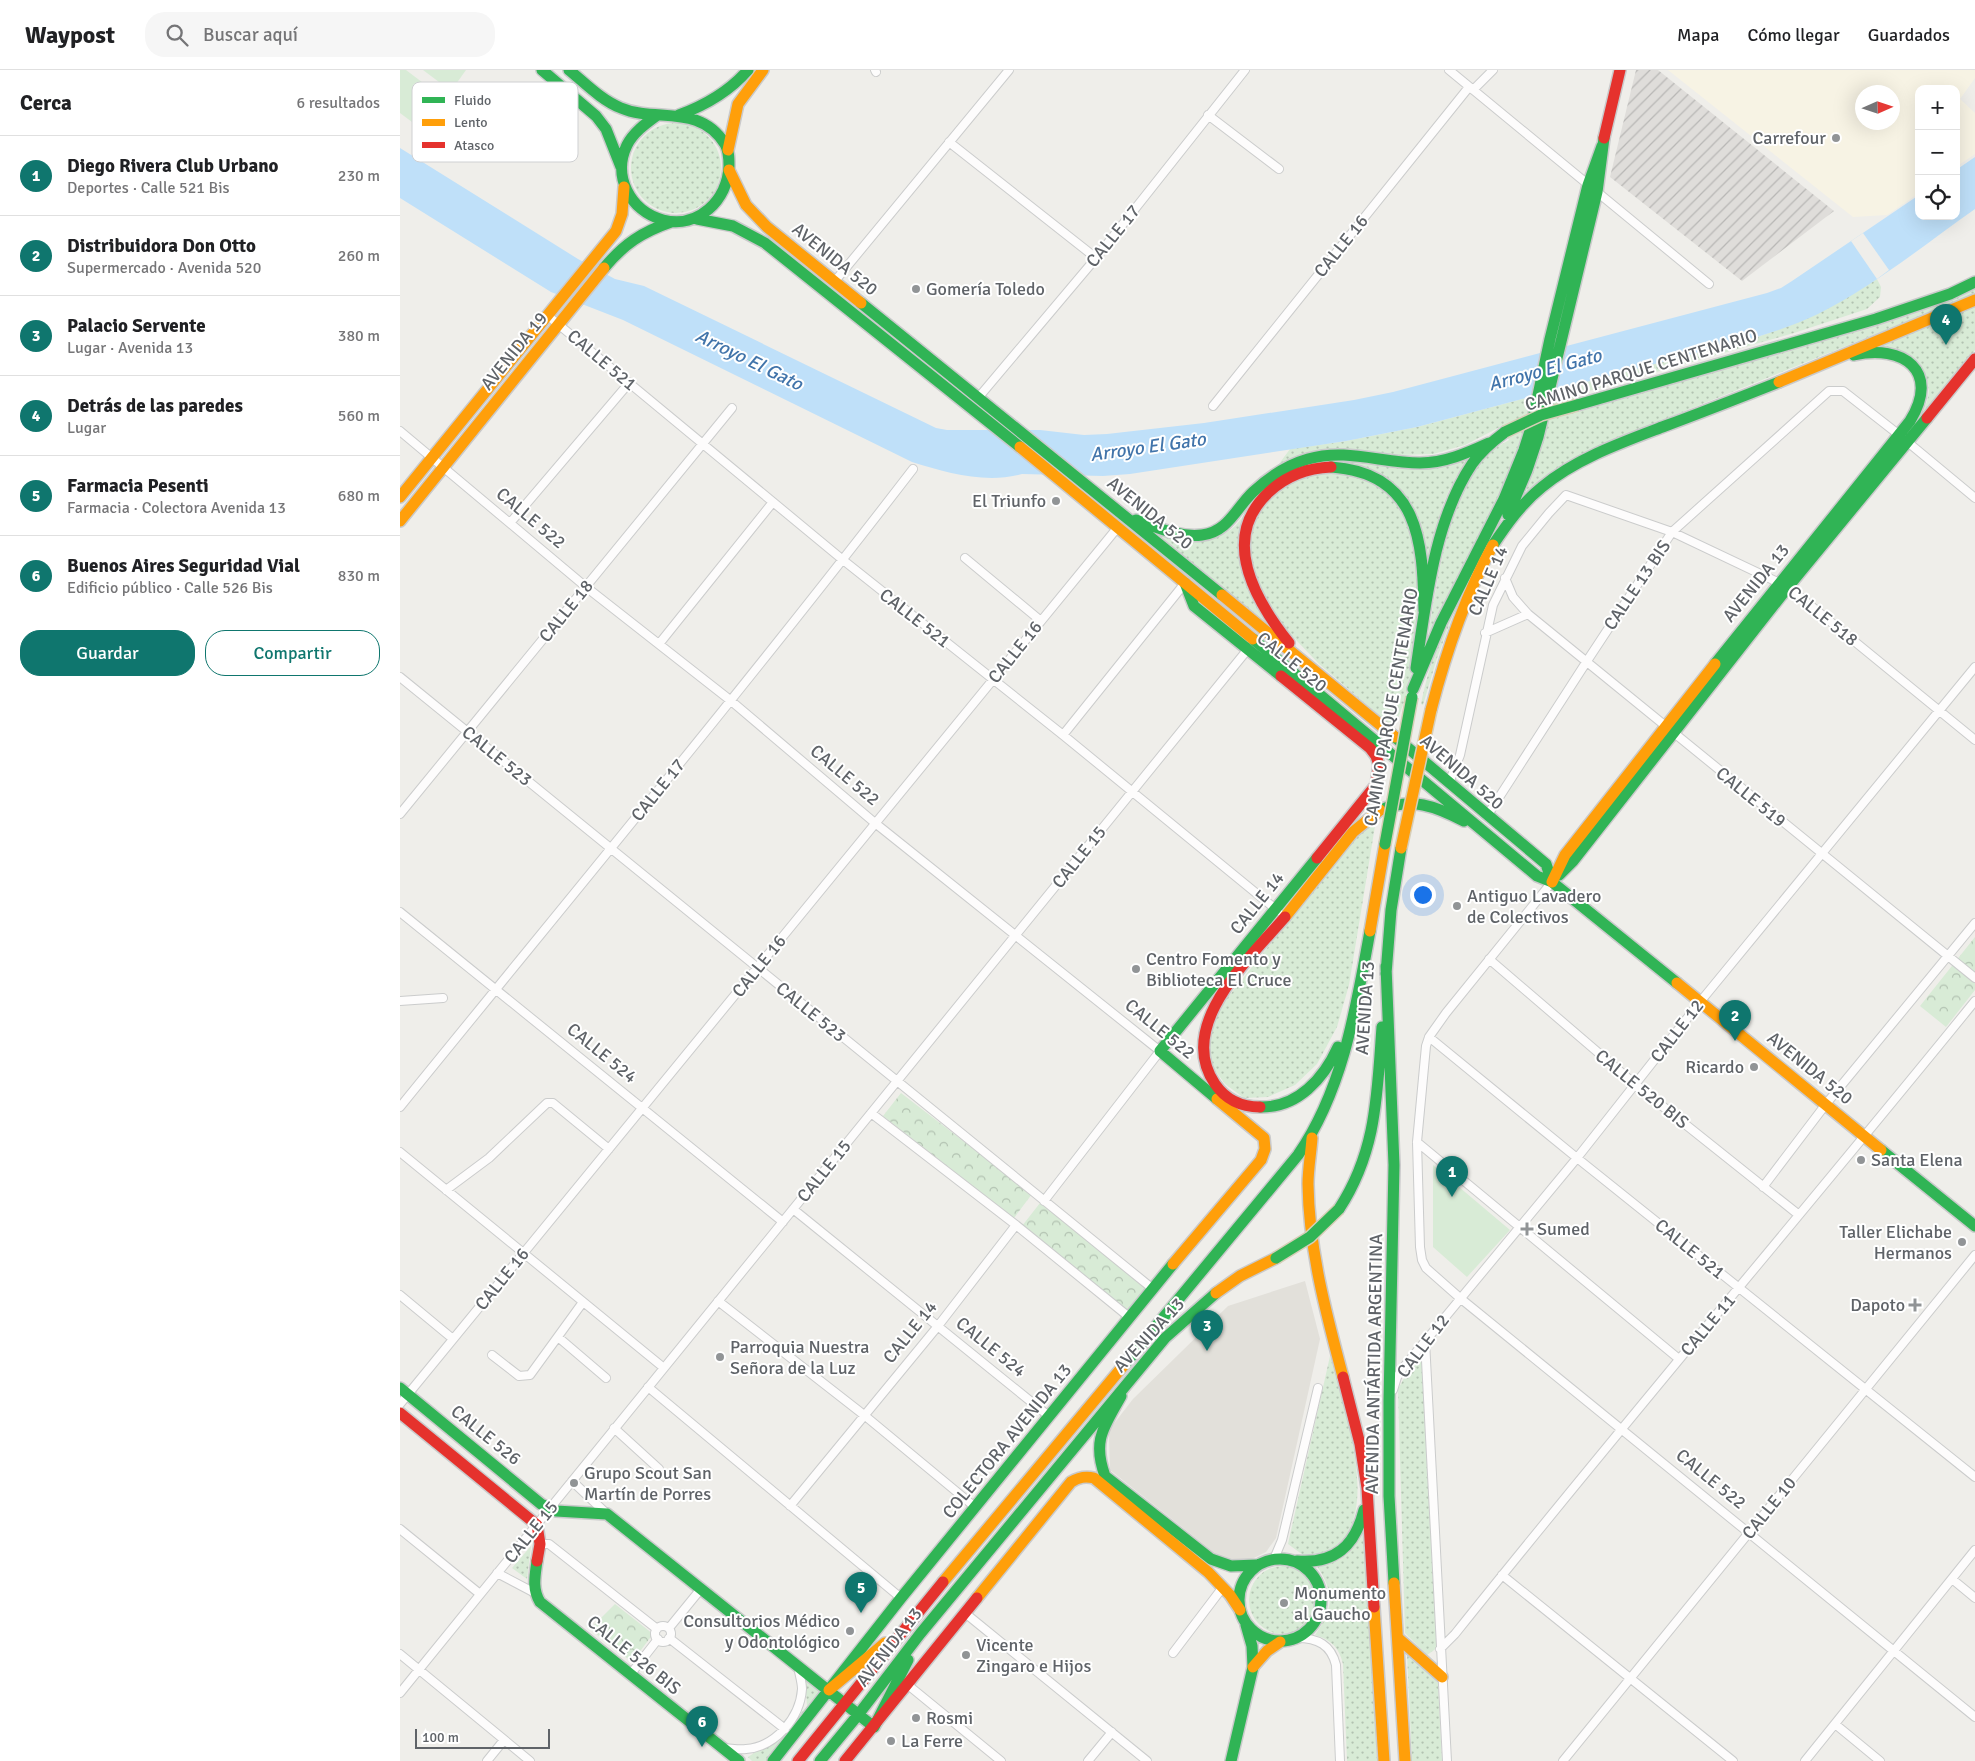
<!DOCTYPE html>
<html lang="es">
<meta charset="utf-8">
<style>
body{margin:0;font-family:Signika,sans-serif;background:#f6f6f6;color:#202124}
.controls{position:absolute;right:15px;top:15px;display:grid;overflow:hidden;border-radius:10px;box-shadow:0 5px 20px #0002}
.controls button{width:45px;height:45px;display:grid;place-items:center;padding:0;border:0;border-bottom:1px solid #e0e0e0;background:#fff;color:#202124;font:25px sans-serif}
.compass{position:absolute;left:1455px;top:15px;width:45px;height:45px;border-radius:50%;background:#fff;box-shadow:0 5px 20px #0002;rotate:87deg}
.scale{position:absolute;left:15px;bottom:12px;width:135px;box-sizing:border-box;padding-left:5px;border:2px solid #5f6368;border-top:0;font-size:14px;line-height:18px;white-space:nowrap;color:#5f6368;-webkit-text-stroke:4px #fff;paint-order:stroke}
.you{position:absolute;left:1022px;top:824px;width:18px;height:18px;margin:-12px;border:4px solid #fff;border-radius:50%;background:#1a73e8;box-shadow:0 0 0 8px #1a73e833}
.badge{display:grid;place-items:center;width:32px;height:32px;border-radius:50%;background:#0f766e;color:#fff;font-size:16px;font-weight:700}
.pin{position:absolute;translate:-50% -41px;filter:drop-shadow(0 1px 2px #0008)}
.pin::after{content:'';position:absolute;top:26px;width:18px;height:15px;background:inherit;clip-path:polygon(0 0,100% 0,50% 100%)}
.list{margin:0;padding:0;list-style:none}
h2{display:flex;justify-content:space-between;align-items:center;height:65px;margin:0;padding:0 20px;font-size:21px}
h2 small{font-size:16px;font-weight:400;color:#757577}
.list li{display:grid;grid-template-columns:32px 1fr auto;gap:15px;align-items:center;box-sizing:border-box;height:80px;padding:0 20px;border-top:1px solid #e0e0e0}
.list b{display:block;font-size:19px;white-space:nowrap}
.list p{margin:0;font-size:16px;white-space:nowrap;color:#757577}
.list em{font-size:16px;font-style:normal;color:#757577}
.actions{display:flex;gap:10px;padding:15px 20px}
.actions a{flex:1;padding:11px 0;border:1px solid #0f766e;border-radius:20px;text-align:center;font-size:18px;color:#0f766e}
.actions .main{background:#0f766e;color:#fff}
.icon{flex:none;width:28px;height:28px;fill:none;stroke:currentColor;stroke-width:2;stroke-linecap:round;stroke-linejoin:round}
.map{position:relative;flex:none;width:1575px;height:1691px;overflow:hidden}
header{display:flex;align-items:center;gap:30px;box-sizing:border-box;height:70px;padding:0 25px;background:#fff;border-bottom:1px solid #e0e0e0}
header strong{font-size:24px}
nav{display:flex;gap:28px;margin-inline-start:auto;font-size:18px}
.search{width:350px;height:45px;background:#f6f6f6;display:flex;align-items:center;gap:12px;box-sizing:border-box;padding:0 18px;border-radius:20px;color:#757577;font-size:19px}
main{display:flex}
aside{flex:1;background:#fff}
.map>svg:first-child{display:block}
</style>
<header>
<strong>Waypost</strong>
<div class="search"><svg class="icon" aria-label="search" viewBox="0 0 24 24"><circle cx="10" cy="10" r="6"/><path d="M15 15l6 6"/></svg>Buscar aquí</div>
<nav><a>Mapa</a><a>Cómo llegar</a><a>Guardados</a></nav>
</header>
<main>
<aside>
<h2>Cerca<small>6 resultados</small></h2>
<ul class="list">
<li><span class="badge">1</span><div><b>Diego Rivera Club Urbano</b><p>Deportes · Calle 521 Bis</p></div><em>230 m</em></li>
<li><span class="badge">2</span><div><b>Distribuidora Don Otto</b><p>Supermercado · Avenida 520</p></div><em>260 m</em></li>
<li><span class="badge">3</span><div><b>Palacio Servente</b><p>Lugar · Avenida 13</p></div><em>380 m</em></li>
<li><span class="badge">4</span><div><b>Detrás de las paredes</b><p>Lugar</p></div><em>560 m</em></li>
<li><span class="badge">5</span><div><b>Farmacia Pesenti</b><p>Farmacia · Colectora Avenida 13</p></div><em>680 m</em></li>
<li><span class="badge">6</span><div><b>Buenos Aires Seguridad Vial</b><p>Edificio público · Calle 526 Bis</p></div><em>830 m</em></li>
</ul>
<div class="actions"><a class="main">Guardar</a><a>Compartir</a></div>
</aside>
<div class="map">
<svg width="1575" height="1691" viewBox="0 0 1575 1691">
<defs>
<pattern id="industrial-furrows" width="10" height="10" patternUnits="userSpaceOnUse" patternTransform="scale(1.25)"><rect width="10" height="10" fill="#dfddda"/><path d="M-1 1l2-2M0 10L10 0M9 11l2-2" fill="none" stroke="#b8b7b5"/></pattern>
<pattern id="grass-dots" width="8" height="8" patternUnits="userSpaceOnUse" patternTransform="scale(1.25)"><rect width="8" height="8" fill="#d8ebd6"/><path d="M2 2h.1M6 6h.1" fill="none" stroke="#b2c2b1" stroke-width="1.8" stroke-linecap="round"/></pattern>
<pattern id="park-crowns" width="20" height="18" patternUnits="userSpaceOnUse" patternTransform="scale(1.25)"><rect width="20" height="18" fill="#d8ebd6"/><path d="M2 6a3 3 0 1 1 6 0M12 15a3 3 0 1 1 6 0" fill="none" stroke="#b2c2b1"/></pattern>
</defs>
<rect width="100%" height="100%" fill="#efeeea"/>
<path fill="#f7f3e4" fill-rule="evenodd" d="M1268 0H1575V8L1560 29 1575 43V84L1556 97V19H1519V123L1487 145 1453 147ZM1462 22H1492V52H1462Z"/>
<path fill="url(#industrial-furrows)" d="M1236 0H1258L1434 141 1342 211 1210 107Z"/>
<path fill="#e2e0da" d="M905 1211 920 1269 876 1468 866 1482 850 1490 833 1491 816 1484 710 1400 709 1360 733 1329 828 1236Z"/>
<path fill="url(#grass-dots)" d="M231 98a45 45 0 1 1 90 0a45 45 0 1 1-90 0Z
M1477 209 1481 217 1480 227 1467 239 1394 263 1175 325 1178 342 1457 260 1552 230 1575 219V224L1203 374 1168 392 1126 422 1153 321 1360 266C1404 252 1438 233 1477 209Z
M1575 235V280L1513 356C1515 349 1523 342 1526 334 1538 303 1508 278 1480 276Z
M1134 326 1117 390 1027 573C1036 519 1042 463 1068 414 1073 405 1077 395 1084 388 1092 380 1100 375 1109 370L1102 356 1065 375 1033 384 999 385 966 382 873 402 890 379 946 371 1017 357Z
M939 388 1017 397 1047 394 1068 389C1043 422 1033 461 1028 502 1026 480 1025 459 1014 439 980 377 878 379 848 444 843 454 839 465 839 477 839 504 856 531 869 554L748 459C774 469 811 478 835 456 846 445 851 429 862 419 883 399 911 391 939 388Z
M923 402 953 404 982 417 1004 439 1022 478 1020 533 1009 620 994 658 919 594 876 549 852 499 849 464 867 430 898 407Z
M1062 521 1037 588 1023 635 1021 634C1030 590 1043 560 1062 521Z
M976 750 949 915 937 957 917 994 895 1015 868 1027 844 1028 825 1014 814 999 808 983 811 954 824 932 957 766Z
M1025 1271 1037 1578 1027 1585 1005 1563 998 1319Z
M930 1286C942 1333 986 1451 929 1480 923 1484 911 1484 903 1485L888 1474Z
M964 1458 977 1691H947L943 1594C939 1577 931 1570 915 1565 934 1538 935 1524 917 1496 947 1491 950 1483 964 1458Z
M131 1476 127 1509 112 1498Z
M849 1530a34 34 0 1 1 68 0a34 34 0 1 1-68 0Z
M1007 1584 1038 1613 1042 1691H1012Z
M405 1609 421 1621 366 1691H352L348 1687 385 1662 407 1636Z"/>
<path fill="url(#park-crowns)" d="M1575 867V920L1546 957 1520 936Z
M501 1023 632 1124 614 1148 483 1046Z
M640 1133 746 1218 727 1241 622 1156Z
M215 1534 253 1564 232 1592 190 1559Z"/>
<path fill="#d8ebd6" d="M0 0H6L43 28 20 58 0 43Z
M23 0H66L51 21Z
M1033 1095 1110 1160 1067 1207 1033 1177Z"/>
<path fill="#bfe0f9" d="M0 78 178 189 215 209 244 216 536 358 547 360H640L684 365 707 364 804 353 954 330 993 322 1367 223 1381 218 1392 211 1519 125V146H1556V100L1575 87V139C1524 175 1474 216 1418 244 1399 253 1380 260 1360 266L1017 357 946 371 730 404 703 406 622 404C586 414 547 403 512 392L223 250 151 222 0 128Z"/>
<path fill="#efeeea" d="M1463 163 1489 200 1477 209 1451 171Z"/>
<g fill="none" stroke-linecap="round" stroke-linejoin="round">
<g stroke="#cbcccc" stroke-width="10">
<path id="street" d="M475 0 476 2
M1049 0 1309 214
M1073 20 1093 0
M808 45 879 99
M549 72 696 188
M435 211 609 0
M147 245 443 490 663 665 878 841
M578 328 696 188 845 0
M813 336 1069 17
M0 361 186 517 330 630 475 753 760 981 644 1131
M110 453 229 313
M565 488 641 551
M1105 508 1113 527 1128 544 1575 908
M1085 563 1128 544
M259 574 373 432
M0 607 753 1219
M663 665 785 513
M1049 713 1060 685 1093 535 1122 476 1149 443 1166 425 1272 462 1388 517 1575 670
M0 744 332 338
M1087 746 1187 591 1272 462 1429 321H1443L1498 364 1575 428
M1152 812 1046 943 1029 967 1026 976 1017 1072 1020 1177 1022 1190 1026 1198 1060 1228 1575 1647
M0 842 383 1152
M1089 889 1236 1015 1399 1145
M0 931 43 928
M1029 967 1177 1088 1575 1407
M0 1037C172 825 347 615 513 399
M471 1043 616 1155 729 1247
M1017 1072 1279 1289
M0 1082 264 1298
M1363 1117 1426 1034 1575 853
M46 1120 89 1088 147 1033H153L209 1079
M393 1139 650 1347
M0 1225 53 1269
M318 1231 464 1345 575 1437
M158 1267 206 1308
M1025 1271 1047 1691
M92 1285 119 1306 130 1305 183 1232
M248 1317 501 1528
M993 1320 997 1307 1003 1298 1177 1088 1300 932 1575 597
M0 1334 718 457
M214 1358 259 1399
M172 1411 207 1444
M390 1436 538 1256 616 1155
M0 1459 80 1524
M141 1474H149L257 1559
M874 1489 882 1470 918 1318
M97 1503 135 1523
M1102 1505 1333 1691
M1552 1509 1575 1528
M565 1543 747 1691
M255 1564a8 8 0 1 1 16 0a8 8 0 1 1-16 0Z
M269 1558 300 1520
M269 1568 385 1659
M897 1568C918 1568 931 1575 936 1595L940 1691
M1040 1579 1055 1564C1225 1351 1403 1143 1575 931
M773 1583 823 1517
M0 1584 130 1691
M230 1605 258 1569
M508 1615 601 1691
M0 1623 848 579
M1435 1654 1480 1691
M323 1678C330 1678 338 1680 346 1679 375 1677 400 1648 402 1619 402 1612 399 1603 398 1596
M87 1691 104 1670
M688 1691 712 1662
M1163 1691 1575 1185
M1405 1691 1575 1480"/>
</g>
<g stroke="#cacacb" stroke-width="14">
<path id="fast" d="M142 0 196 46 206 59 221 97
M169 0C185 13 201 30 221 38 256 53 299 33 325 74 329 81 329 88 329 96 328 130 298 159 263 150 230 141 212 106 227 75 233 63 245 54 256 46
M279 45C306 35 329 22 348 0
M297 149 333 156 365 173 620 377
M204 198C224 174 242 162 271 152
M461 233 822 525
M1177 335 1476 249 1550 224 1575 212
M931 397C1019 403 1023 472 1024 541
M1108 445 1127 400 1138 367 1197 122 1204 68
M736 450C756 457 780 468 802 465 828 462 836 438 853 422 868 408 887 395 908 389 946 378 982 393 1020 393 1045 393 1067 383 1089 373
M1093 475C1107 454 1122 433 1142 417 1177 388 1223 372 1265 356 1303 342 1341 327 1379 312
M785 513 794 536 881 606
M853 569 1137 806 1152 812 1277 913
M1315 594 1510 351C1541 301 1503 274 1454 285
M1016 598C1026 532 1034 451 1072 394 1081 381 1093 371 1105 362
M1013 619 1041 553 1104 429 1124 380 1131 358 1150 269 1188 115 1202 76
M995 667 1146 794 1152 812
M980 740C1012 727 1035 736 1064 751
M1159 805 1173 791 1388 517 1527 348
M986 896 994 1095 989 1331V1426L994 1513
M986 904 991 840 1001 778
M817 1029 760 981 917 788
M860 1037C898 1038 924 1008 938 977
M1481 1080 1575 1156
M939 1139C977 1081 977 1024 982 957
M724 1295 898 1085C943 1020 956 938 970 861
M0 1318 141 1434 156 1441 207 1444 474 1657
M721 1326C704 1357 692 1370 705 1406L811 1489 831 1496 857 1495
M839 1530a41 41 0 1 1 82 0a41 41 0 1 1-82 0Z
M137 1491C135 1506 132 1519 140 1532L339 1691
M897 1491C935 1494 955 1476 964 1440
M474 1657 508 1590
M373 1691 501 1528 773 1194
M420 1691 458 1645 520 1564 765 1268 816 1223
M831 1691 853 1597 852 1576 846 1555"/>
</g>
<g stroke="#cacacb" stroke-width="14">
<path id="slow" d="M328 80 338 34 363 0
M329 100 346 135 367 157 461 233
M1379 312 1575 230
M620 377 853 569
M0 427 216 161 222 144 224 117
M0 451 204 198
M822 525 995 667
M1031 640C1046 582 1064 528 1093 475
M1152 812 1165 785 1315 594
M885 847 953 762 980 740
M970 861 985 774
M1277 913 1481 1080
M912 1068C911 1083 908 1099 908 1114 909 1180 926 1243 943 1307
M773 1194 861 1090 865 1079 864 1068 817 1029
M816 1223 840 1206 876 1188
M543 1512 724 1295
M994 1513 1005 1691
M577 1528 671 1412C679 1407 685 1406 694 1408L808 1502 830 1525 840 1540
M974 1537 984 1691
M998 1568 1042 1607
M853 1597 867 1581 880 1572
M429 1620 485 1573"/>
</g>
<g stroke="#cacacb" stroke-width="14">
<path id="jam" d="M1204 68 1220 0
M1527 348 1575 289
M889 573C855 530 819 468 869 422 886 406 908 398 931 397
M881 606 970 678 976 686 979 695 976 715 917 788
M860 1037C841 1037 826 1030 815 1014 775 955 850 888 885 847
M943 1307 960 1374 967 1418 974 1537
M0 1343 137 1455 140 1474 137 1491
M398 1691 543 1512
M445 1691 577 1528"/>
</g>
<use href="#street" stroke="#fdfcfc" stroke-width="8"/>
<use href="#fast" stroke="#30b455" stroke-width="11"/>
<use href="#slow" stroke="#ff9f0a" stroke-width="11"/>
<use href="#jam" stroke="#e5322d" stroke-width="11"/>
<g stroke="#d7ceb8" stroke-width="14" stroke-linecap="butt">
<path id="fast-bridge" d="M1105 362 1141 345 1177 335
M985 774 1012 627
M876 1188 910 1167 939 1139"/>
</g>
<g stroke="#d7ceb8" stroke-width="14" stroke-linecap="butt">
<path id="slow-bridge" d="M1001 778 1031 640"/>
</g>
<use href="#fast-bridge" stroke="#30b455" stroke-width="11"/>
<use href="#slow-bridge" stroke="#ff9f0a" stroke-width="11"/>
</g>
<g fill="#919496" stroke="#fff" stroke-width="2">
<circle cx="1436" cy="68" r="5"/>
<circle cx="516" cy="219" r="5"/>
<circle cx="656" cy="431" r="5"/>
<circle cx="1057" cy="836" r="5"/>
<circle cx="736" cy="899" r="5"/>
<circle cx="1354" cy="997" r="5"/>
<circle cx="1461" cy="1090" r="5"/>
<path d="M1124.5 1151.5h5v5h5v5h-5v5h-5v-5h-5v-5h5z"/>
<circle cx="1562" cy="1172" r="5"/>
<path d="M1512.5 1227.5h5v5h5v5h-5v5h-5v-5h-5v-5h5z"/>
<circle cx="320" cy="1287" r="5"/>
<circle cx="174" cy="1413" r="5"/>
<circle cx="884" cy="1533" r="5"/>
<circle cx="450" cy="1561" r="5"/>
<circle cx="566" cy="1585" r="5"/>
<circle cx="516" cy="1648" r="5"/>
<circle cx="491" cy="1671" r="5"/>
</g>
<g text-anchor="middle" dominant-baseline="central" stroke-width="4" stroke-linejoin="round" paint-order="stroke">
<g font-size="18" fill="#5f6368" stroke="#fff" text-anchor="start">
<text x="1426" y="68" text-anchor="end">Carrefour</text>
<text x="526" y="219">Gomería Toledo</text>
<text x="646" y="431" text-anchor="end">El Triunfo</text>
<text x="1067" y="826">Antiguo Lavadero<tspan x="1067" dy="21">de Colectivos</tspan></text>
<text x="746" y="889">Centro Fomento y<tspan x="746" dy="21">Biblioteca El Cruce</tspan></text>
<text x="1344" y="997" text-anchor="end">Ricardo</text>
<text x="1471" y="1090">Santa Elena</text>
<text x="1137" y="1159">Sumed</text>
<text x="1552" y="1162" text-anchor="end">Taller Elichabe<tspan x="1552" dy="21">Hermanos</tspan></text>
<text x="1505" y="1235" text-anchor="end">Dapoto</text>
<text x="330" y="1277">Parroquia Nuestra<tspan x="330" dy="21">Señora de la Luz</tspan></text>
<text x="184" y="1403">Grupo Scout San<tspan x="184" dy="21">Martín de Porres</tspan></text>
<text x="894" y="1523">Monumento<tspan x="894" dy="21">al Gaucho</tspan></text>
<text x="440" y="1551" text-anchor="end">Consultorios Médico<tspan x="440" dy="21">y Odontológico</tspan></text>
<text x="576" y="1575">Vicente<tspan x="576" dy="21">Zingaro e Hijos</tspan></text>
<text x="526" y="1648">Rosmi</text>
<text x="501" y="1671">La Ferre</text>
</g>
<g font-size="18" fill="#5f6368" stroke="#fff">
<text transform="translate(713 166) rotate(-51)">CALLE 17</text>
<text transform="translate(941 176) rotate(-51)">CALLE 16</text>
<text transform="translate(435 189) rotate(39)">AVENIDA 520</text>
<text transform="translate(114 281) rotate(-51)">AVENIDA 19</text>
<text transform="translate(202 290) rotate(40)">CALLE 521</text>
<text transform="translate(1241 300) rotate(-17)">CAMINO PARQUE CENTENARIO</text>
<text transform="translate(750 443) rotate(39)">AVENIDA 520</text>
<text transform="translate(131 448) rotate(40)">CALLE 522</text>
<text transform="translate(1088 511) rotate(-67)">CALLE 14</text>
<text transform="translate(1356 513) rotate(-51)">AVENIDA 13</text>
<text transform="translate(1237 515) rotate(-56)">CALLE 13 BIS</text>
<text transform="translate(166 541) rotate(-51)">CALLE 18</text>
<text transform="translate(1423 546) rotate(39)">CALLE 518</text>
<text transform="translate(515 548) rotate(38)">CALLE 521</text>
<text transform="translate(615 582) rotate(-51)">CALLE 16</text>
<text transform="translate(892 592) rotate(39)">CALLE 520</text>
<text transform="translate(991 637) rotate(-80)">CAMINO PARQUE CENTENARIO</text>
<text transform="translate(97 686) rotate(39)">CALLE 523</text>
<text transform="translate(1062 702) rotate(41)">AVENIDA 520</text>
<text transform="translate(445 705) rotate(40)">CALLE 522</text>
<text transform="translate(258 720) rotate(-51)">CALLE 17</text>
<text transform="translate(1351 727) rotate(39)">CALLE 519</text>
<text transform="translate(679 787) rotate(-51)">CALLE 15</text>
<text transform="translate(857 833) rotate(-51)">CALLE 14</text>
<text transform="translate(359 896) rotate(-51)">CALLE 16</text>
<text transform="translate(965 938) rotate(-86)">AVENIDA 13</text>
<text transform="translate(411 942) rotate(39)">CALLE 523</text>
<text transform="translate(760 959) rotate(39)">CALLE 522</text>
<text transform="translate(1277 961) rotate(-52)">CALLE 12</text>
<text transform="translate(202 983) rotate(39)">CALLE 524</text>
<text transform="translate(1410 998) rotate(39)">AVENIDA 520</text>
<text transform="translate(1242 1019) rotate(39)">CALLE 520 BIS</text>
<text transform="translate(424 1101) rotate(-51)">CALLE 15</text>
<text transform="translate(1290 1179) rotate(39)">CALLE 521</text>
<text transform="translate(102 1209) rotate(-51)">CALLE 16</text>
<text transform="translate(1308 1255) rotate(-50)">CALLE 11</text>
<text transform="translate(510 1262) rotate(-51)">CALLE 14</text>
<text transform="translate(749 1265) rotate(-47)">AVENIDA 13</text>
<text transform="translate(1023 1276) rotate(-53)">CALLE 12</text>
<text transform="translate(591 1277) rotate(39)">CALLE 524</text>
<text transform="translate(974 1294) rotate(-89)">AVENIDA ANTÁRTIDA ARGENTINA</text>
<text transform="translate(86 1365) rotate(39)">CALLE 526</text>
<text transform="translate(607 1371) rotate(-51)">COLECTORA AVENIDA 13</text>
<text transform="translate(1311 1409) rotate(39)">CALLE 522</text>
<text transform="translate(1369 1438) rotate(-51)">CALLE 10</text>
<text transform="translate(131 1462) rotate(-51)">CALLE 15</text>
<text transform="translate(489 1577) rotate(-52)">AVENIDA 13</text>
<text transform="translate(234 1585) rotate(39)">CALLE 526 BIS</text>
</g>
<g font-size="19" font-style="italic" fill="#4174aa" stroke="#fff">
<text transform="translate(349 290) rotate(26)">Arroyo El Gato</text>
<text transform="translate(1145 300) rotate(-15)">Arroyo El Gato</text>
<text transform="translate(748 377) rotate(-8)">Arroyo El Gato</text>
</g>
</g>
<rect x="12" y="12" width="166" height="80" rx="8" fill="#fff" stroke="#cfd0d2" stroke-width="1"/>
<rect x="22" y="27" width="23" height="6" fill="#30b455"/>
<rect x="22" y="49" width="23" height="7" fill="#ff9f0a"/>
<rect x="22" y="72" width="23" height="6" fill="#e5322d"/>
<g font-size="14" fill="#5f6368">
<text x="54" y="35">Fluido</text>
<text x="54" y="57">Lento</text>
<text x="54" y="80">Atasco</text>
</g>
</svg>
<div class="controls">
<button>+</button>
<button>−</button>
<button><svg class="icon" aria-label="locate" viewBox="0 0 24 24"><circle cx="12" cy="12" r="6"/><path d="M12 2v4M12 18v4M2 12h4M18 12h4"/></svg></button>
</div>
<svg class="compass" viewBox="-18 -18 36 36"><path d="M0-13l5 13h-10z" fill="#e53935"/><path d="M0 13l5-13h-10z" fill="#757577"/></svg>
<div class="scale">100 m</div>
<div class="you"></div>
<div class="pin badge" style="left:1052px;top:1127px">1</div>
<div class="pin badge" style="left:1335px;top:971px">2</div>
<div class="pin badge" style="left:807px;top:1281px">3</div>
<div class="pin badge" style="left:1546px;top:275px">4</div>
<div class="pin badge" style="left:461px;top:1543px">5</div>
<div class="pin badge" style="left:302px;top:1677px">6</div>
</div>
</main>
